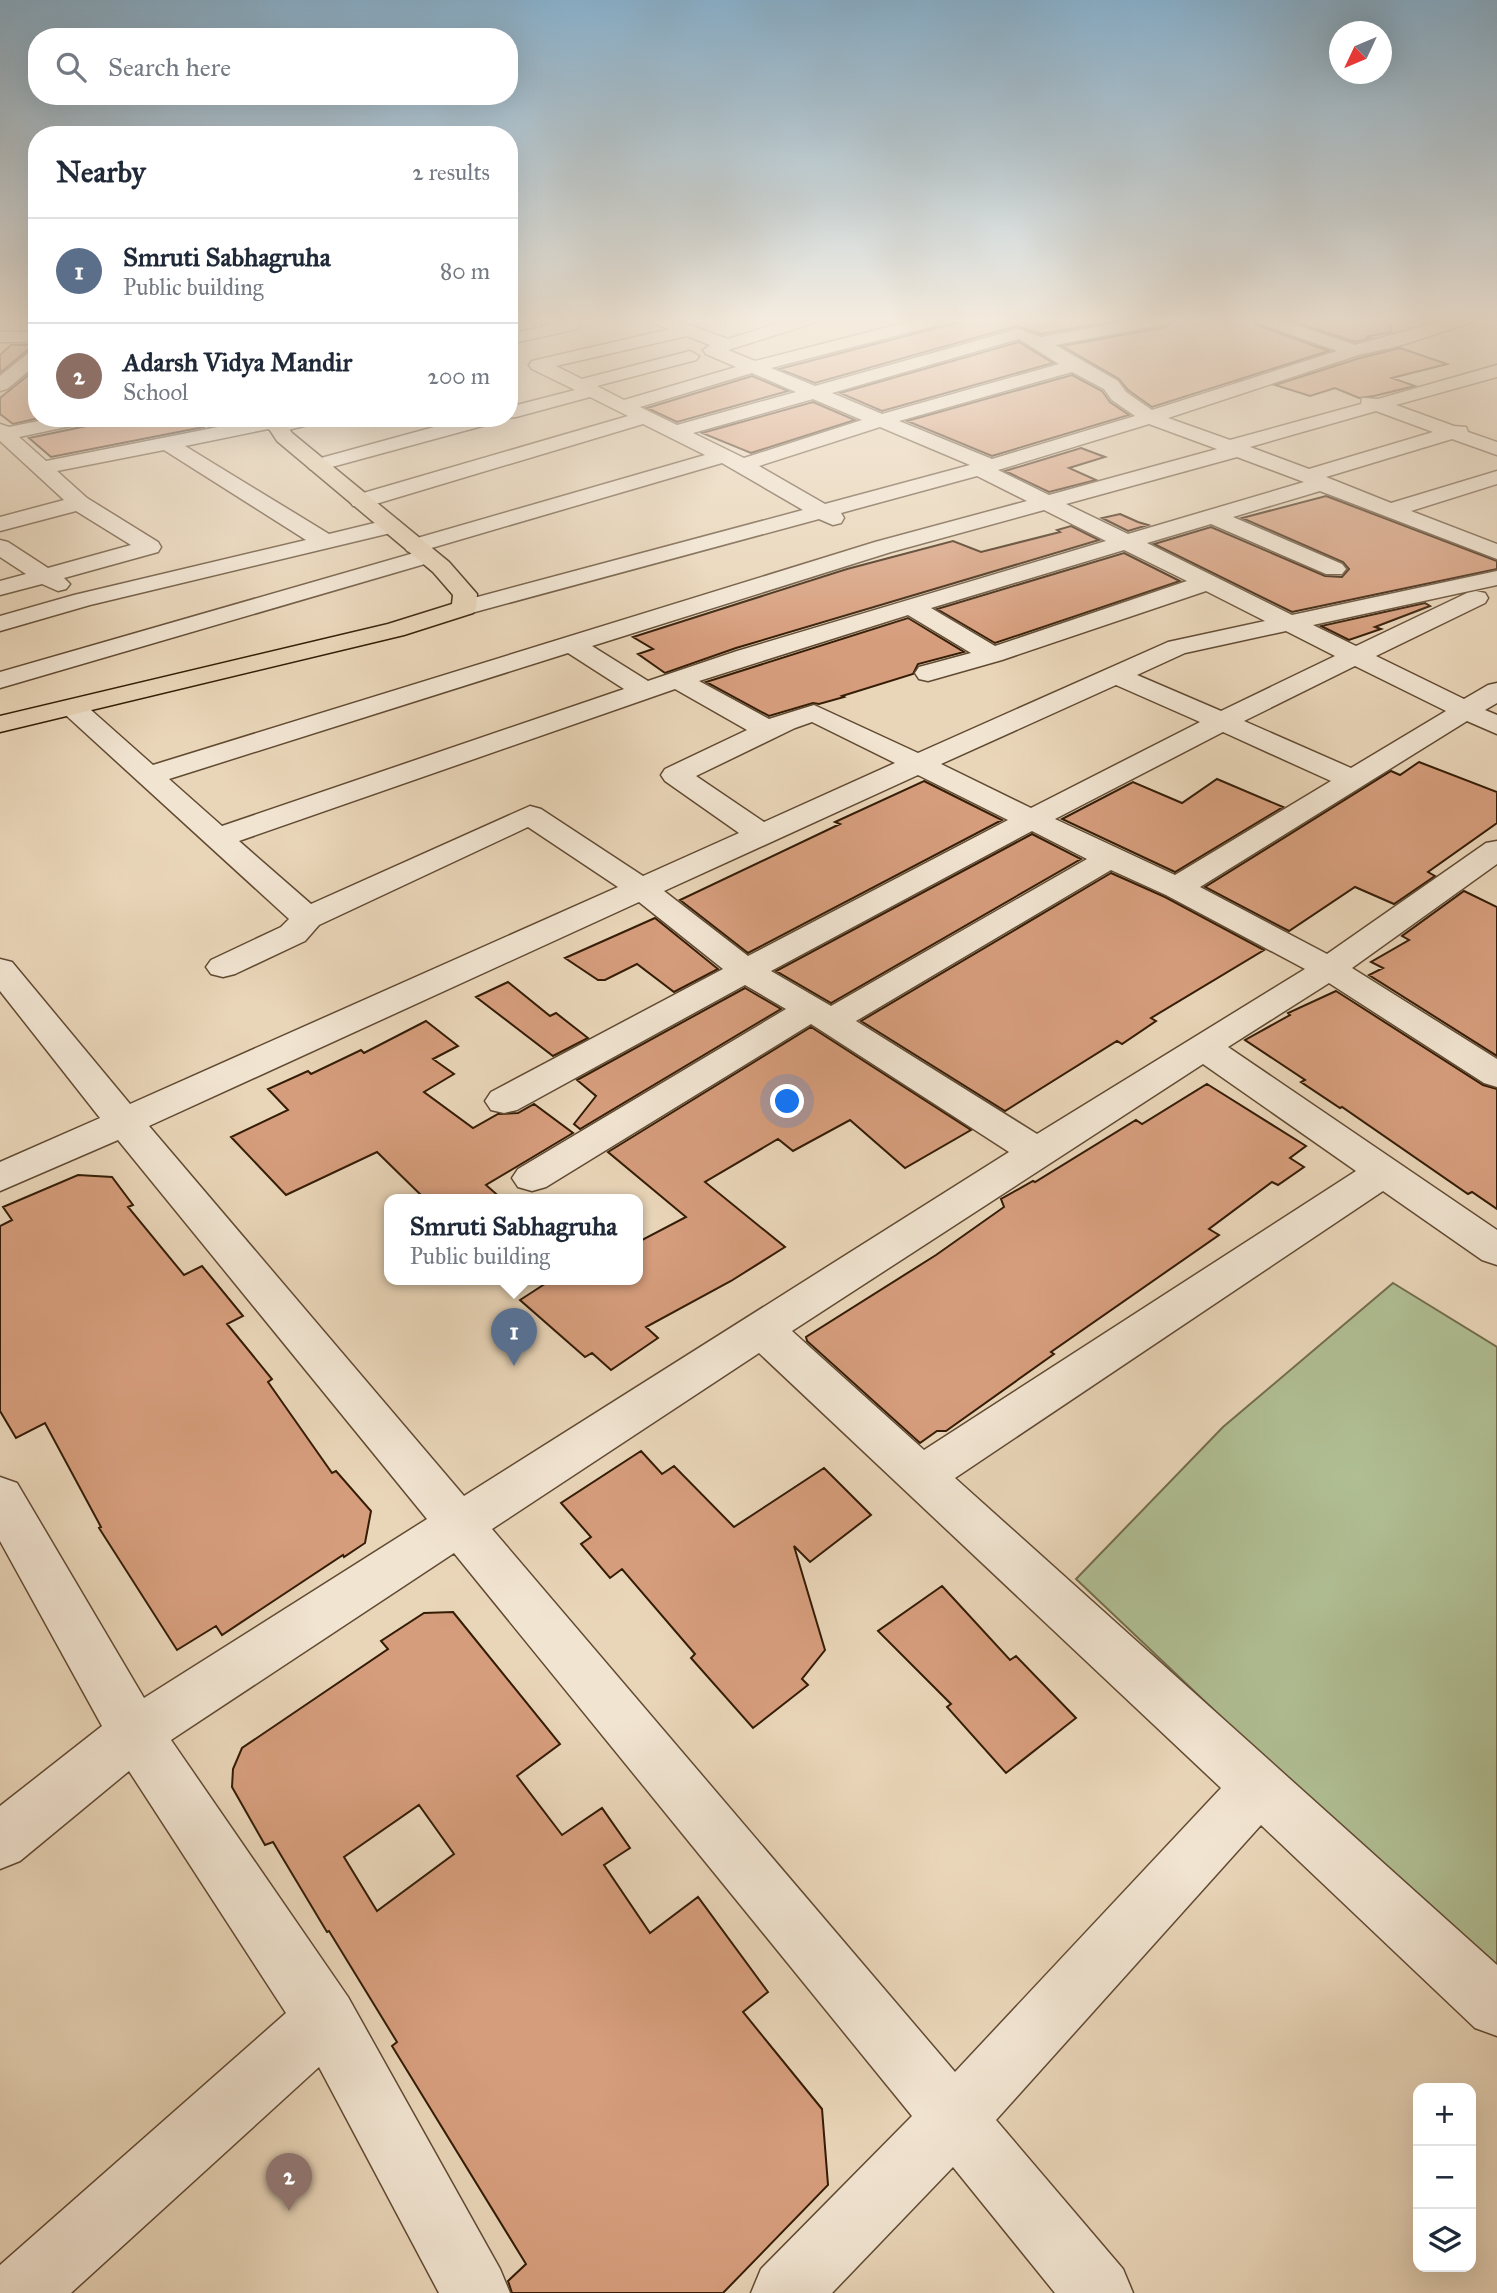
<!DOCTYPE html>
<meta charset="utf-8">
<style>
body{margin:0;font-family:"IM FELL Great Primer",serif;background:#f6f6f7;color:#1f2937}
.controls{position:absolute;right:21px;bottom:21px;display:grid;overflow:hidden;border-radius:14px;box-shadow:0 7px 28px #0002}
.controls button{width:63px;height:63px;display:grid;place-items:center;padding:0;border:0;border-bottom:2px solid #e0e1e3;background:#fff;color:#1f2937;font:35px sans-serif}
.compass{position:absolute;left:1329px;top:21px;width:63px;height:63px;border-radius:50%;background:#fff;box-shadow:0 7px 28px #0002;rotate:226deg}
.you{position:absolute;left:788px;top:1102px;width:24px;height:24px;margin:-18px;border:5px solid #fff;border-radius:50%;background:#1a73e8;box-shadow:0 0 0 10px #1a73e833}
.badge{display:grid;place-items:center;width:46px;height:46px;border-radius:50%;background:#d93025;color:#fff;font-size:23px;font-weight:700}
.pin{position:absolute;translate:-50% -58px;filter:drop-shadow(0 2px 4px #0008)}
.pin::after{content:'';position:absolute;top:37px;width:24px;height:21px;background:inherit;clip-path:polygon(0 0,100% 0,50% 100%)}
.popup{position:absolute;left:384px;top:1194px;width:259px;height:91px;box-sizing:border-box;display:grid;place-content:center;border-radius:14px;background:#fff;filter:drop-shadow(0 2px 5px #0005);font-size:23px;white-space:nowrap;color:#747a83}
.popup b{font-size:26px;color:#1f2937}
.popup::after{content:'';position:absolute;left:50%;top:100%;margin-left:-14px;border:14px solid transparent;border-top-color:#fff}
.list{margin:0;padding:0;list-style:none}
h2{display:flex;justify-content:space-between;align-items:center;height:91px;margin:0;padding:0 28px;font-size:30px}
h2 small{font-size:23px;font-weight:400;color:#747a83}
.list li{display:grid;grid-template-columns:46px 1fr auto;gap:21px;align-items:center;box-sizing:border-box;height:105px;padding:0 28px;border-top:2px solid #e0e1e3}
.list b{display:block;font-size:26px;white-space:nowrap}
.list p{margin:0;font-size:23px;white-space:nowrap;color:#747a83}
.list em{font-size:23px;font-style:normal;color:#747a83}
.icon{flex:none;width:38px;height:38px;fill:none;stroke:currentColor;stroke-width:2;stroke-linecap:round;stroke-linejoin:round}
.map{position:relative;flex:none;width:1497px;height:2293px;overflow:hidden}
.search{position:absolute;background:#fff;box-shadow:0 7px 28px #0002;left:28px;top:28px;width:490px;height:77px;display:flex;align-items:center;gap:18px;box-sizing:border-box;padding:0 24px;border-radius:28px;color:#747a83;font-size:26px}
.panel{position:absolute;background:#fff;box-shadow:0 7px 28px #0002;left:28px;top:126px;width:490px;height:301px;border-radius:28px}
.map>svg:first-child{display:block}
</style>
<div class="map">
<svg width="1497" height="2293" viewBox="0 0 1497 2293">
<rect width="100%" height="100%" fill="#e9d5b8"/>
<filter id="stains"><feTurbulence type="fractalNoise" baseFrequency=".00286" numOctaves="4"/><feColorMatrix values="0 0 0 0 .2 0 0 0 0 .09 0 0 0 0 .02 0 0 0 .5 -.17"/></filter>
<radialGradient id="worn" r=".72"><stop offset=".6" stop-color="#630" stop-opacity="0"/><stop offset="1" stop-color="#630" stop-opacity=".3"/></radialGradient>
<path fill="#b0be93" stroke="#726d4c" stroke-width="2" d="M1393 1283 1497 1347V1979L1076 1579 1223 1427Z"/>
<path fill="#d69d7c" stroke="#341c06" stroke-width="2" fill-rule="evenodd" d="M971 319H1127L1041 334 1017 326 815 383 779 369Z
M1176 319H1253L1257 325 1329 351 1152 407 1128 390 1119 379 1062 346 1166 327Z
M1286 319H1390L1391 332 1366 337 1370 338 1355 342Z
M1019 342 1053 363 882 411 840 393Z
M11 345H37V347L29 349 0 373V355Z
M1400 348 1447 364 1392 378 1415 386 1374 396 1359 398 1335 388 1310 396 1275 385 1360 358Z
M37 368 39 418 13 424 0 414V398Z
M1072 375 1102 391 1110 402 1129 415 992 456 907 421Z
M752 376 788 391 677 422 647 408Z
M813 402 855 420 751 453 702 433Z
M95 418H203L204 427 51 457 29 438 91 425Z
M1081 448 1105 457 1069 468 1096 480 1049 492 1005 471Z
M1326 496 1497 561V569L1292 612 1154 544 1211 527 1325 576 1342 577 1349 569 1343 562 1242 518Z
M1120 514 1138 522 1148 525 1128 531 1102 518Z
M1071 526 1099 540 736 648 665 673 638 654 653 649 633 637 847 569 953 541 981 552 1060 532 1057 530Z
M1124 553 1180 581 995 643 937 609Z
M1425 603 1430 606 1375 627 1381 629 1349 640 1321 626Z
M908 618 964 652 918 664 913 674 842 696 844 697 819 704 813 703 769 716 706 682Z
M1419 762 1497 792V823L1428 872 1435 876 1394 904 1355 887 1289 931 1205 887 1391 771 1400 775Z
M1217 779 1283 807 1175 872 1062 819 1133 782 1182 803Z
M924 781 1002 820 748 953 680 900 840 824 835 822Z
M1032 834 1081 859 831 1003 776 971Z
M1111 873 1165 897 1264 950 1151 1018 1156 1021 1122 1044 1117 1041 1005 1111 861 1021Z
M1464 891 1497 907V1056L1369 975 1383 968 1371 962 1409 940 1402 936Z
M655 918 718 969 674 992 637 964 605 980H598L565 958Z
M508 982 550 1016 556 1013 588 1038 553 1056 476 997Z
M745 988 781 1009 580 1129 574 1124 596 1096 577 1080Z
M1336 991 1483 1085 1497 1089V1209L1472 1192 1468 1194 1342 1107 1340 1108 1301 1082 1305 1080 1245 1040 1290 1015 1288 1013Z
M426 1021 458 1046 433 1059 454 1074 424 1092 473 1128 498 1114 518 1113 534 1104 573 1133 486 1185 503 1200H426L377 1152 286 1195 231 1137 288 1110 268 1089 308 1071 311 1074 361 1050 364 1053Z
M811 1027 971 1130 905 1168 850 1120 793 1151 778 1139 705 1182 785 1247 731 1281 646 1327 658 1338 611 1370 592 1353 585 1357 520 1300 551 1280H638V1242L686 1217 608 1152Z
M1207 1084 1306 1146 1290 1158 1304 1167 1278 1185 1272 1182 1209 1229 1219 1235 1051 1352 1054 1354 946 1431H937L920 1443 807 1341 806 1337 936 1255 1004 1207 1001 1199 1033 1181 1035 1182 1136 1120 1142 1124Z
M78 1175 112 1177 133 1205 128 1207 184 1275 202 1266 243 1316 227 1324 272 1379 268 1382 332 1473 336 1471 371 1511 365 1543 344 1557 343 1555 222 1635 216 1626 177 1650 99 1528 101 1527 45 1423 16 1438 0 1411V1226L12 1220 3 1207Z
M641 1451 662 1474 674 1466 734 1527 824 1468 871 1515 810 1562 794 1546 825 1650 802 1679 808 1685 753 1728 691 1658 695 1654 622 1569 610 1578 581 1544 591 1537 561 1503Z
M942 1586 1010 1660 1016 1656 1076 1718 1006 1773 947 1707 951 1704 878 1631Z
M453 1612 560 1744 517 1776 562 1835 602 1808 630 1848 604 1865 650 1933 698 1897 768 1992 743 2012 822 2109 828 2185 723 2293H512L508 2281 526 2264 392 2046 397 2042 329 1931 327 1932 273 1842 265 1845 232 1787 233 1769 242 1748 388 1649 381 1641 424 1613ZM419 1805 454 1854 377 1911 344 1857Z"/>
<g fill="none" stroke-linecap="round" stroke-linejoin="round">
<g stroke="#614a32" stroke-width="3">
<path id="minor" d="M542 319H568L581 325 578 329 509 344V334L551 325Z
M650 319H673L728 339 792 319H816L814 323 728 350 755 361 920 319H947L945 323 771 368 815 386 1018 329 1041 337 1140 319H1174L1166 324 1055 345 1118 381 1126 392 1152 410 1337 351 1258 323 1256 319H1279L1355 345 1448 319H1472L1470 323 1399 346 1359 355 1168 418 1230 440 1361 404 1362 398 1378 399 1497 365V377L1396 405 1454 426 1466 427 1468 432 1497 442V455L1452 439 1326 477 1391 503 1497 471V484L1411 511 1497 544V559L1320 491 1233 517 1342 564 1346 569 1342 574H1326L1211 524 1147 543 1292 615 1497 571V585L1313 625 1356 646 1467 593 1476 591 1485 593 1488 598 1485 603 1376 656 1464 699 1488 685 1497 683V703L1485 710 1497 715V734L1467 721 1200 887 1327 954 1486 843 1497 841V864L1352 968 1497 1059V1087L1484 1083 1329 983 1228 1047 1497 1230V1265L1482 1260 1383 1191 955 1478 1497 1965V2036L1475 2028 1261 1825 996 2120 1123 2269 1133 2293H1055L953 2167 832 2293H751L761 2269 912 2116 454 1553 171 1740 348 1997 500 2269 510 2293H439L319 2067 71 2293H0V2265L286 2013 129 1771 20 1861 0 1869V1806L102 1726 0 1541V1477L17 1483 144 1698 427 1519 118 1140 0 1191V1162L100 1118 0 991V959L12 962 130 1104 618 887 528 827 319 925 305 941 235 974 223 977 211 974 206 967 211 960 281 927 289 919 58 708 62 702 72 700 82 702 153 765 875 542 1027 501 977 476 841 513 844 518 841 523 833 525 819 519 464 615 455 613 452 608 455 603 803 510 722 463 428 549 435 551 439 556 435 561 0 688V672L414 553 407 551 404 546 407 541 705 455 643 424 369 506H353L350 501 353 496 628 416 590 397 516 417 507 418H509V407L575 390 532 369 529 365 532 361 670 329 652 323ZM687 336 710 345 703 350 706 354 736 367 624 400 597 386 696 360 699 356 690 351 582 379 556 366ZM1019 339 1059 364 882 414 832 393ZM1072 372 1104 389 1112 400 1135 416 992 459 899 421ZM752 373 796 392 677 425 640 407ZM813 399 862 420 744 458 693 433ZM1376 411 1433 432 1309 469 1250 447ZM1149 424 1217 449 1049 495 998 470ZM880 427 970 465 825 504 759 466ZM1237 457 1304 482 1128 534 1066 504ZM1044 510 1106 541 737 651 648 681 592 646 891 552ZM1124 550 1187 581 995 646 931 608ZM1206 591 1265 621 1168 642 918 753 814 705 769 719 699 681 908 615 971 653 919 667 915 673 919 679 928 681 1002 660ZM1286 631 1335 656 1221 711 1137 675 1185 653ZM568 653 624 689 222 826 169 779ZM1355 666 1446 711 1351 768 1244 721ZM1116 685 1200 722 1031 808 941 764ZM675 689 747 730 665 769 661 775 665 781 739 833 643 876 541 809 530 806 311 904 239 841ZM812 722 895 763 764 822 696 776 795 728ZM1223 732 1331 781 1175 875 1055 819ZM918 775 1008 820 748 956 664 891ZM1032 831 1087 859 831 1006 771 971ZM1111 870 1166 895 1305 969 1037 1134 856 1021ZM639 902 723 969 491 1092 485 1101 491 1110 504 1113 517 1110 745 985 786 1009 518 1169 512 1178 518 1187 532 1191 546 1187 811 1024 1009 1152 464 1496 149 1126ZM1203 1064 1356 1171 924 1450 792 1331ZM759 1353 1221 1788 955 2072 492 1529Z
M0 332H37V342H0Z
M37 350V364L7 389 0 391V376L31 351Z
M53 418H93L90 422 19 437 46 461 263 418H323L320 422 276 433 268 429 185 446 329 534 391 519 399 521 402 526 399 531 90 605 0 631V616L74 595 306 540 164 450 57 471 87 498 158 542 161 547 158 552 64 578 70 584 66 589 58 591 42 584 0 595V581L26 574 0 557V540L8 542 48 568 131 545 76 511 0 531V517L64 500 0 441V424L9 427Z
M467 418H500L497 422 317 471 310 469 307 465 310 461Z"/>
</g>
<g stroke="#341c06" stroke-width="3">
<path id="major" d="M262 418H282L292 433 449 562 477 594 476 608 473 613 404 635 0 732V716L388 624 452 604 453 595 433 572 277 441Z"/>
</g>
<use href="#minor" fill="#f1e4d1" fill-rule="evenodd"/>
<use href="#major" fill="#e9d5b8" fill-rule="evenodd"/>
</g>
<linearGradient id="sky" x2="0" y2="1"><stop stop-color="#89b5d4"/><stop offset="0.5" stop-color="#f5ecdf"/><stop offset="1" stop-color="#f5ecdf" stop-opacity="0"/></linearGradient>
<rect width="1497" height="640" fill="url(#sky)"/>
<rect width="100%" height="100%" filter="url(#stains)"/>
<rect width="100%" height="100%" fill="url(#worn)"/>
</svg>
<div class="controls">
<button>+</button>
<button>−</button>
<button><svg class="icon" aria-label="layers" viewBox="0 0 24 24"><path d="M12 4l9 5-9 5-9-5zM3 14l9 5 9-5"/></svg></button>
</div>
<svg class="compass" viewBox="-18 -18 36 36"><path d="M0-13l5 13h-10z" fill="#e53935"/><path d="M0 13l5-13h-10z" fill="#747a83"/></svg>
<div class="you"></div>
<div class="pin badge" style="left:514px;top:1366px;background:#5c6f8a">1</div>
<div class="popup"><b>Smruti Sabhagruha</b>Public building</div>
<div class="pin badge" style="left:289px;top:2211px;background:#8d6e63">2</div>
<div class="search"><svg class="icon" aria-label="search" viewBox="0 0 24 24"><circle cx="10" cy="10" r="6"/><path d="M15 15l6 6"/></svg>Search here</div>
<section class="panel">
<h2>Nearby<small>2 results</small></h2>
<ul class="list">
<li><span class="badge" style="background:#5c6f8a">1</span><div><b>Smruti Sabhagruha</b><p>Public building</p></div><em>80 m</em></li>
<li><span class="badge" style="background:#8d6e63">2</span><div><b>Adarsh Vidya Mandir</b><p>School</p></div><em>200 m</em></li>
</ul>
</section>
</div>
